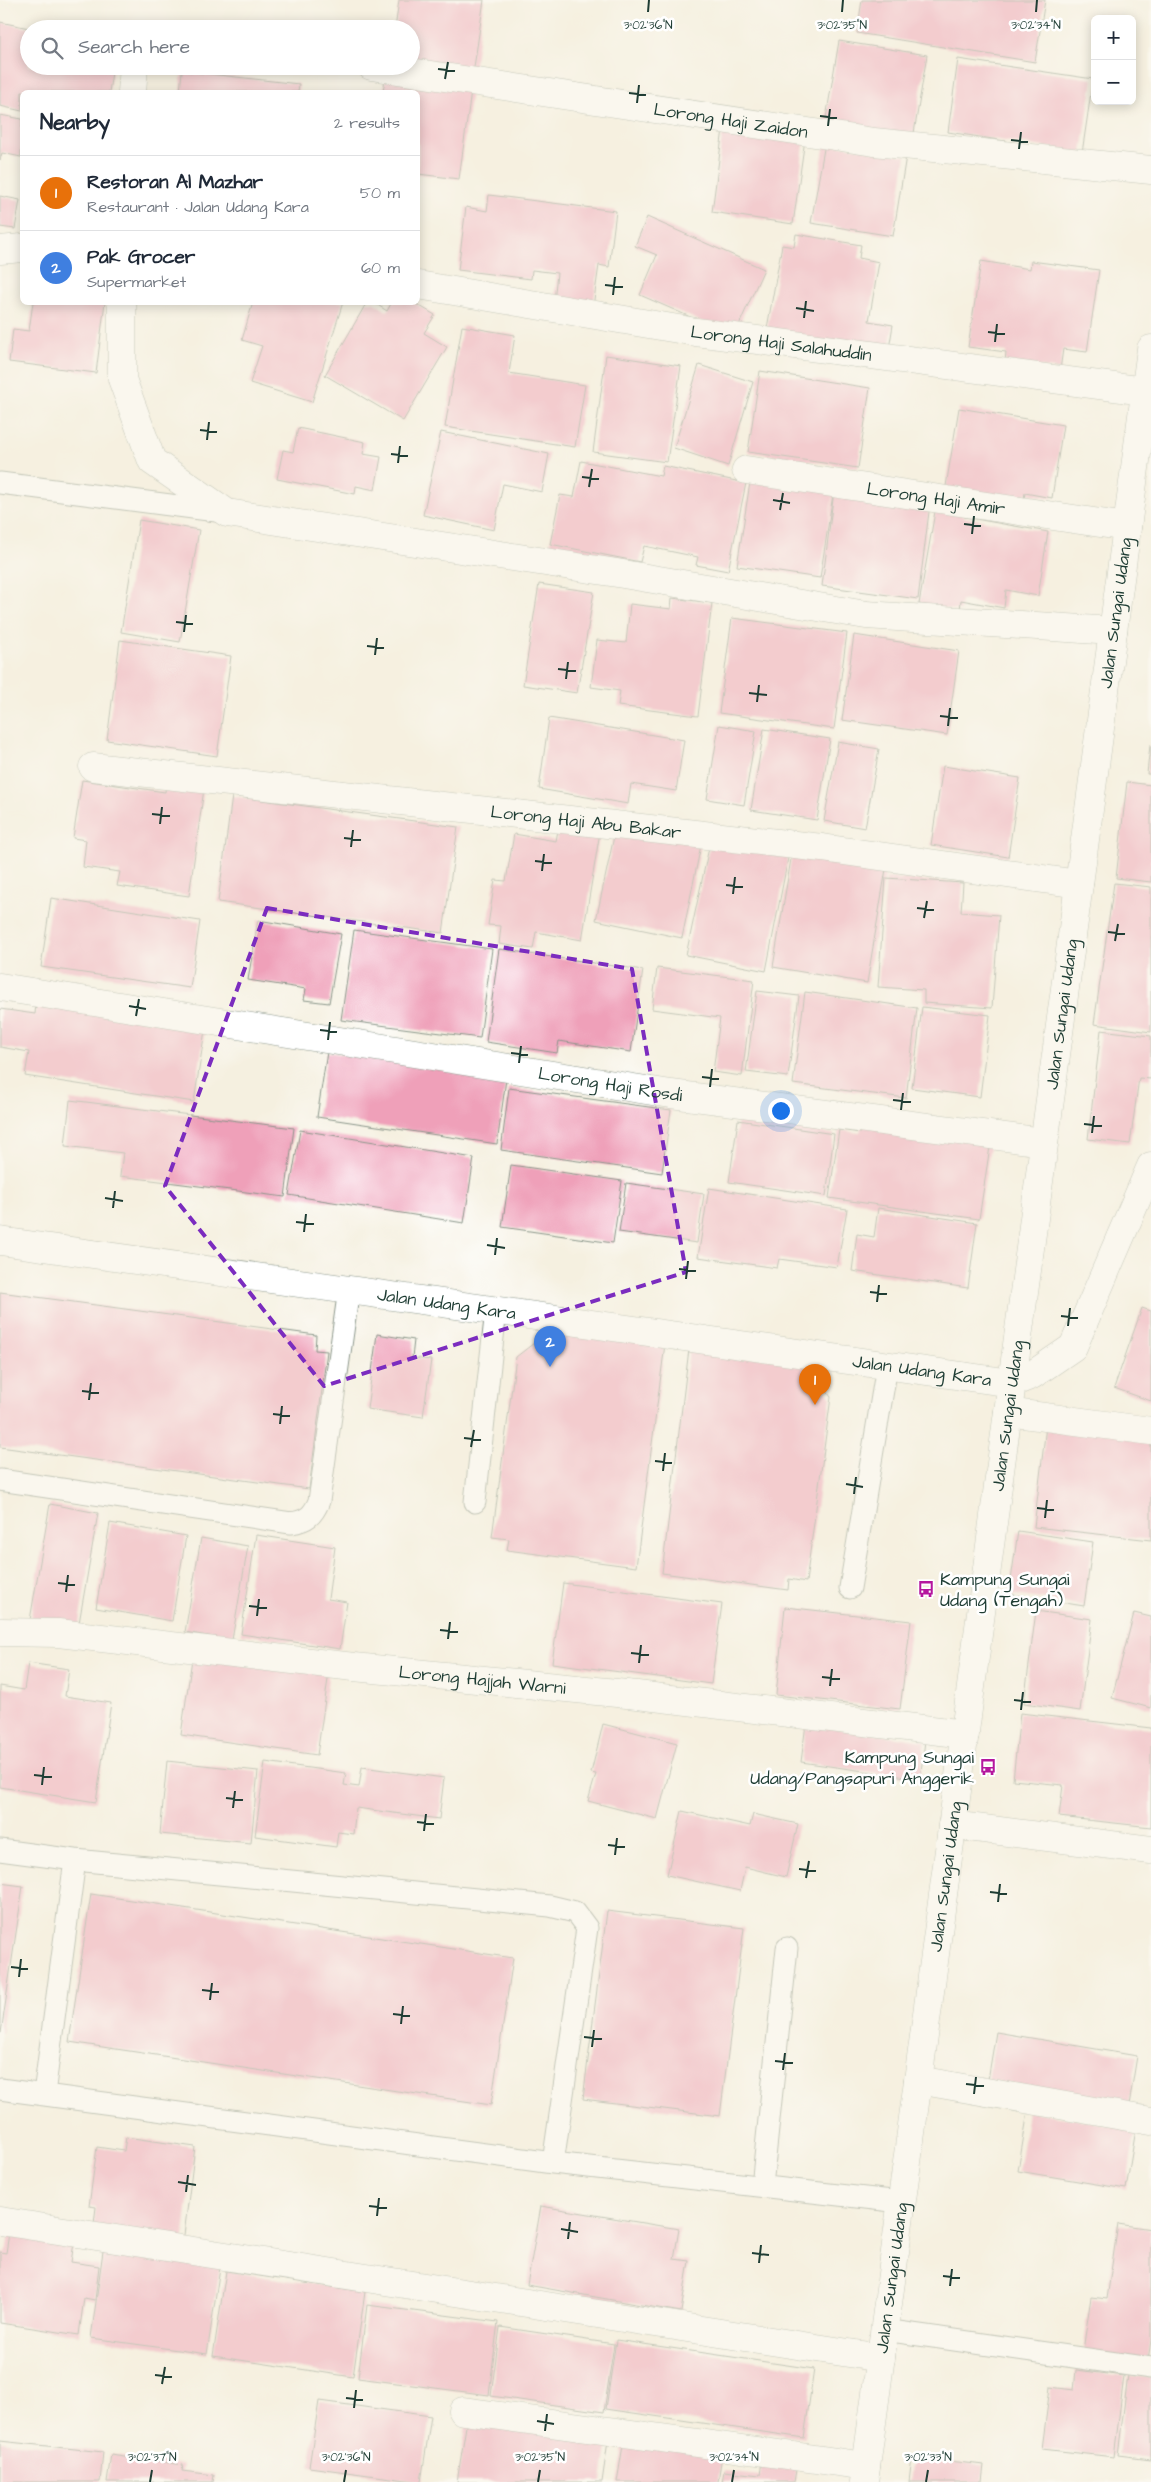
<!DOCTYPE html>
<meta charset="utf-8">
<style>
body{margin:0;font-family:"Architects Daughter",sans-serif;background:#f6f6f7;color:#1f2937}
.controls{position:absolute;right:15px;top:15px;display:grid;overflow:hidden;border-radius:8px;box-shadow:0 2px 12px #0003}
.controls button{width:45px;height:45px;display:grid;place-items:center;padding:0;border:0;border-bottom:1px solid #e0e1e3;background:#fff;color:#1f2937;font:25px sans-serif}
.you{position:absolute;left:780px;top:1110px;width:18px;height:18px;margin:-12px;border:4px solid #fff;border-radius:50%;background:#1a73e8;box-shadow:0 0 0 8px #1a73e833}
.badge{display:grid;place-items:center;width:32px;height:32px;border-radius:50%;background:#b45309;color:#fff;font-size:16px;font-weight:700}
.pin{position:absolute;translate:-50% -41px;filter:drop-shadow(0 1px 2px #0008)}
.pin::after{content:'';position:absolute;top:26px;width:18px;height:15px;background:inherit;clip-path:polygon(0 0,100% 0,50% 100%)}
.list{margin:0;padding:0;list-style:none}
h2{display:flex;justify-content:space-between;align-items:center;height:65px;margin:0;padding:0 20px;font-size:21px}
h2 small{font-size:16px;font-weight:400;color:#747a83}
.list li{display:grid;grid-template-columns:32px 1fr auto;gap:15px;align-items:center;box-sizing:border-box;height:75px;padding:0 20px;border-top:1px solid #e0e1e3}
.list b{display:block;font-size:19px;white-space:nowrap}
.list p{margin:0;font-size:16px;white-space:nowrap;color:#747a83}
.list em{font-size:16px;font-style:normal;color:#747a83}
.icon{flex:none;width:28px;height:28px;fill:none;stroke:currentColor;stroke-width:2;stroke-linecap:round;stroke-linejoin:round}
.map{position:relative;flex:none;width:1151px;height:2482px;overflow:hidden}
.search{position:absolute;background:#fff;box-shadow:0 2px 12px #0003;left:20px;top:20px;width:400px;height:55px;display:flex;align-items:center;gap:12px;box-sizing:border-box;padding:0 18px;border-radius:28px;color:#747a83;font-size:19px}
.panel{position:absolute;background:#fff;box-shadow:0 2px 12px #0003;left:20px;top:90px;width:400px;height:215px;border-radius:8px}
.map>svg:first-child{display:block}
</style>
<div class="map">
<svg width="1151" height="2482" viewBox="0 0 1151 2482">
<rect width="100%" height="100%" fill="#fff"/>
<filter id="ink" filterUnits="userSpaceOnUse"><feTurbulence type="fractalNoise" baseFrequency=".02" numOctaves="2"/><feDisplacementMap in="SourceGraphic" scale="10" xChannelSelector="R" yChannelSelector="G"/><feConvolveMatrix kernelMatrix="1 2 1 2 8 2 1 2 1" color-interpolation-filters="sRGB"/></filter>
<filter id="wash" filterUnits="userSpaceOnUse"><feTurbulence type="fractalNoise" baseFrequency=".0096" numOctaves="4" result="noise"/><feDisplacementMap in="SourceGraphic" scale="20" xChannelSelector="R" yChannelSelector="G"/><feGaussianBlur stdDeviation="1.12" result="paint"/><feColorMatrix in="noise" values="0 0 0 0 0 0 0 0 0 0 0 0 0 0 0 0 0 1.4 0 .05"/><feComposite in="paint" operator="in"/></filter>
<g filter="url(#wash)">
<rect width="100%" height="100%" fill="#f5f0e0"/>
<g id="blocks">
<path fill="#efa0b9" d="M399 0H484L473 74 411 65V29H395Z
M862 0H1045L1035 62 857 33Z
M0 22 29 28V66H113L109 92H22V111L0 106Z
M839 41 927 55 913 139 825 124Z
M958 59 1093 79 1082 153 948 132Z
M182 71 299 84 298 92H180Z
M385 79 471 91 459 179 418 174V92H383Z
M0 115 22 119 21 157 2 153 0 160Z
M723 129 805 139 793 224 712 212Z
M825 143 906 156 893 236 811 223Z
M489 195 616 211 609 267 599 265 593 307 554 302 557 273 532 270 531 279 458 270 466 207 487 211Z
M0 196 20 200 15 229 0 227Z
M647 217 764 269 734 336 640 295 657 255 635 246Z
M796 234 861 245 859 258 879 262 869 321 893 325 888 355 766 334 782 245 794 247Z
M981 261 1030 269 1031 261 1099 270 1087 352 1063 349 1060 370 1005 362 1006 352 968 347Z
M33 302H105L96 373 9 362 13 329 29 331Z
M253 302H343L312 402 250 383 262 346 242 340Z
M367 302H373L387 311 392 302H413L435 315 424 333 447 347 403 421 325 375Z
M462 326 515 335 509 373 585 385 575 447 445 427Z
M606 355 681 366 667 462 593 452Z
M699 365 753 382 728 466 674 448Z
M760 371 870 388 858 468 748 452Z
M959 408 1063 425 1052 498 1025 493 1022 510 944 498Z
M298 428 365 442 363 454 381 457 375 490 356 486 355 494 277 479 283 450 293 452Z
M441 432 549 454 542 492 503 484 494 530 423 515Z
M581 461 661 476 663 466 746 483 728 571 696 565 698 557 644 546 640 562 550 544 560 495 574 497Z
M751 476 834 488 820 578 737 566Z
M835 483 931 496 918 599 822 586Z
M937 500 966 505 964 517 1048 532 1038 596 1006 590 1004 608 961 600 960 611 919 604Z
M139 520 199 530 180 642 121 632Z
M539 584 594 592 577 693 523 685Z
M672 598 712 603 698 716 618 706 620 691 591 687 597 640 626 643 630 604 671 609Z
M732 618 847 633 834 729 719 713Z
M854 635 959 651 947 735 842 720Z
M120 640 231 656 217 756 107 740Z
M549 718 684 740 676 791 631 784 628 804 539 789Z
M719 725 756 731 744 805 707 799Z
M764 729 830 739 817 820 751 810Z
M838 742 879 749 865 828 824 821Z
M1150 745H1151V774H1147Z
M943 766 1020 778 1008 857 931 845Z
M82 780 165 792 166 783 204 789 189 896 117 886 120 872 83 867 86 840 73 838Z
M1127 782 1151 785V882L1116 878Z
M232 796 458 827 443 933 218 902Z
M559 825 600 832 582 940 536 932 533 949 499 944 501 926 488 925 495 880 506 881 514 834 556 841Z
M616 827 701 845 682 938 596 920Z
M711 838 789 853 766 971 686 955Z
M792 853 886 869 867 983 773 967Z
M886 878 963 883 961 912 999 915 992 1008 924 1003V990L878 987Z
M1114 883 1151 887V1032L1094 1024Z
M51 898 200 921 190 988 41 967Z
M258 920 341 934 329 1003 304 1000 306 989 248 980Z
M354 930 492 949 480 1038 341 1020Z
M499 949 643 970 631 1052 559 1041 557 1053 486 1042Z
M657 968 754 980 742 1076 713 1072 720 1018 652 1009Z
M757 991 799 996 788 1077 746 1072Z
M805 992 917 1008 906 1098 793 1084Z
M36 1003 205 1030 194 1102 25 1076 29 1052 0 1047V1009L35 1014Z
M922 1007 990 1015 980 1097 912 1088Z
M1101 1030 1151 1036V1079L1139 1078 1130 1144 1088 1139Z
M327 1052 506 1079 497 1144 317 1117Z
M509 1088 671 1110 662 1173 501 1150Z
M70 1100 294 1128 285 1197 120 1176 123 1153 65 1146Z
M738 1120 834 1134 826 1196 729 1182Z
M862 1121 991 1140 979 1219 829 1198 839 1130 860 1133Z
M300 1130 474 1158 464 1223 289 1195Z
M511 1165 622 1181 613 1243 502 1227Z
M626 1183 704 1194 697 1243 619 1232Z
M709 1188 847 1209 837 1267 779 1259 777 1268 698 1257Z
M878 1208 977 1223 968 1288 852 1271 857 1234 874 1237Z
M0 1292 316 1335 315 1350 327 1351 309 1489 0 1447Z
M1142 1308 1151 1311V1401L1114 1388Z
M552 1329 665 1344 636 1567 507 1550 509 1539 492 1537 516 1357Z
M377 1334 414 1340 412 1358 431 1360 423 1417 367 1409Z
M689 1349 805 1362 831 1397 806 1582 789 1579 788 1590 662 1573Z
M1046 1426 1151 1438V1540L1034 1527Z
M50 1504 98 1513 78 1629 30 1620Z
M110 1523 186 1536 172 1621 96 1608Z
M1018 1531 1093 1542 1084 1606 1009 1594Z
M256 1535 335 1547 328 1599 347 1602 340 1649 241 1634Z
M201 1538 248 1546 232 1640 185 1632Z
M563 1583 722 1604 711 1684 552 1663Z
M785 1607 911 1621 900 1709 776 1695Z
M1036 1611 1092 1619 1080 1711 1024 1703Z
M1134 1613 1151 1617V1708L1112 1698Z
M193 1652 329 1672 317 1755 181 1735Z
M28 1663 69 1669 65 1696 111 1703 96 1802 0 1787V1686L24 1690Z
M1020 1713 1151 1728V1827L1059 1817 1063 1785 1013 1780Z
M603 1724 677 1743 657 1819 588 1801 596 1774 591 1773Z
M806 1724 925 1741 920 1779 801 1762Z
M167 1761 258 1771 251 1843 160 1834Z
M265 1762 346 1773 344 1785 359 1787 362 1767 444 1778 439 1819 356 1808 353 1834 338 1832 336 1847 255 1836Z
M682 1811 750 1826 753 1814 798 1824 786 1877 745 1867 740 1891 667 1875Z
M0 1883 23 1886 1 2033H0Z
M91 1894 513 1958 491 2105 69 2042Z
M607 1911 744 1928 720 2116 583 2099Z
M996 2032 1137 2056 1129 2105 988 2080Z
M1028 2111 1136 2129 1126 2189 1018 2171Z
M126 2137 195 2147 183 2243 93 2232 96 2207 89 2206 97 2147 124 2151Z
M541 2206 679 2229 674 2259 689 2261 681 2312 527 2285Z
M1118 2224 1151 2229V2340L1146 2374 1081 2364 1091 2297 1107 2299Z
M9 2233 74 2243 71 2262 99 2266 95 2300 84 2298 79 2335 0 2323V2252L6 2253Z
M103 2251 220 2267 207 2354 91 2338Z
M226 2271 365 2292 353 2377 213 2356Z
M367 2305 498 2322 489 2395 358 2378Z
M500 2327 614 2344 604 2412 491 2396Z
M616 2340 814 2369 804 2438 606 2409Z
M1076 2370 1124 2376 1114 2457 1042 2449 1050 2387 1074 2390Z
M1128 2375 1151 2378V2459L1118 2455Z
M319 2401 431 2416 421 2482 309 2467Z
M467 2420 608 2441 602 2482H457Z
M624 2439 722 2455 718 2482H617Z
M0 2441 103 2452 100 2482H0Z
M111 2454 183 2465 182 2471 214 2475 213 2482H107Z
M912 2457 984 2465 982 2482H909Z
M762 2460 797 2464 794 2482H722L724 2471 760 2475Z"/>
</g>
</g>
<g filter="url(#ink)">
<use href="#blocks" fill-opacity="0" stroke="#8a968a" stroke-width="1"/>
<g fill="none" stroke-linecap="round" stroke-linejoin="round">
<g stroke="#8a968a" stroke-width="23">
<path id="service" d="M0 483 224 512
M0 1480 291 1523C306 1521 313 1516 319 1501L349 1289
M475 1502 496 1310
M850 1588 887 1366
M0 1850 75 1860 44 2094
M75 1860 550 1906 575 1912 587 1928 553 2163
M0 2089 553 2163 901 2202
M762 2186 787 1948
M884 2330 1151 2368"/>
</g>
<g stroke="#8a968a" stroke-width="29">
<g id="minor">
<path id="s1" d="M371 66 874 142 1151 170"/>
<path d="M132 92 134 66"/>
<path d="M0 250 22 248"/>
<path id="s2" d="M418 285 696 332 1145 391"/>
<path d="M122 302V379L152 461 227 513 617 573 866 615 1113 631"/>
<path id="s3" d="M746 470 1127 527"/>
<path id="s4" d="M93 767 822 848 1079 884"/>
<path id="s5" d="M0 987 671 1094 1044 1142"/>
<path id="s6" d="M0 1241 1012 1383 1032 1375 1073 1347 1151 1166"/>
<path d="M1008 1412 1151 1431"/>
<path id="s7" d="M0 1632 58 1633 354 1667 637 1695 965 1734"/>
<path d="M952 1825 1151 1850"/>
<path d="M918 2080 1151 2121"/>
<path d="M0 2221 881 2358"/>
<path d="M463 2411 866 2466"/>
</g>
</g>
<g stroke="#8a968a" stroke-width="29">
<g id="tertiary">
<path id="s8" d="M864 2482 1151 349"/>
</g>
</g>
<use href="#service" stroke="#fff" stroke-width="21"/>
<use href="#minor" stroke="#fff" stroke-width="28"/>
<use href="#tertiary" stroke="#fff" stroke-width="28"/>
</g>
</g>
<path d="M0 0H1151V2482H0ZM267 908 632 969 686 1272 324 1386 165 1186Z" fill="#f5f0e0" fill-opacity=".55" fill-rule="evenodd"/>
<path fill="none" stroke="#7b2cbf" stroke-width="4" stroke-dasharray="10 6" stroke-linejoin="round" d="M267 908 632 969 686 1272 324 1386 165 1186Z"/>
<path fill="none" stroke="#1f3d34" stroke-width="2" d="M648 12 649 0M842 12 843 0M1036 12 1037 0M438 69 455 71M445 79 448 62M629 93 646 95M637 103 639 85M820 116 837 118M828 126 830 109M1011 140 1028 142M1019 149 1021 132M605 285 623 287M613 295 615 277M796 308 814 311M804 318 806 301M988 332 1005 334M995 342 997 324M200 430 217 432M207 440 209 422M391 454 408 456M398 463 400 446M582 477 599 479M589 487 592 469M773 500 790 503M780 510 783 493M964 524 981 526M972 534 974 516M176 622 193 624M184 632 186 615M367 646 384 648M375 655 377 638M558 669 576 671M566 679 568 662M749 693 767 695M757 702 759 685M940 716 958 718M948 726 950 708M152 814 170 816M160 824 162 807M344 838 361 840M351 847 353 830M535 861 552 863M542 871 544 854M726 885 743 887M733 894 735 877M917 908 934 910M924 918 927 901M1108 932 1125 934M1115 941 1118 924M129 1006 146 1009M136 1016 139 999M320 1030 337 1032M328 1040 330 1022M511 1053 528 1055M519 1063 521 1046M702 1077 719 1079M710 1087 712 1069M893 1100 911 1102M901 1110 903 1093M1084 1124 1102 1126M1092 1133 1094 1116M105 1198 123 1201M113 1208 115 1191M296 1222 314 1224M304 1232 306 1214M487 1245 505 1248M495 1255 497 1238M679 1269 696 1271M686 1279 688 1261M870 1292 887 1294M877 1302 879 1285M1061 1316 1078 1318M1068 1326 1070 1308M82 1391 99 1393M89 1400 91 1383M273 1414 290 1416M280 1424 282 1406M464 1438 481 1440M471 1447 474 1430M655 1461 672 1463M663 1471 665 1453M846 1484 863 1487M854 1494 856 1477M1037 1508 1054 1510M1045 1518 1047 1500M58 1583 75 1585M66 1592 68 1575M249 1606 267 1608M257 1616 259 1599M440 1630 458 1632M448 1639 450 1622M631 1653 649 1655M639 1663 641 1645M822 1677 840 1679M830 1686 832 1669M1014 1700 1031 1702M1021 1710 1023 1692M34 1775 52 1777M42 1785 44 1767M226 1798 243 1800M233 1808 235 1791M417 1822 434 1824M424 1831 426 1814M608 1845 625 1847M615 1855 617 1838M799 1869 816 1871M806 1878 809 1861M990 1892 1007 1894M998 1902 1000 1884M11 1967 28 1969M19 1977 21 1959M202 1990 219 1992M210 2000 212 1983M393 2014 410 2016M401 2024 403 2006M584 2037 602 2039M592 2047 594 2030M775 2061 793 2063M783 2070 785 2053M966 2084 984 2086M974 2094 976 2077M178 2182 196 2185M186 2192 188 2175M369 2206 387 2208M377 2216 379 2198M561 2229 578 2232M568 2239 570 2222M752 2253 769 2255M759 2263 761 2245M943 2276 960 2278M950 2286 952 2269M155 2375 172 2377M162 2384 165 2367M346 2398 363 2400M354 2408 356 2390M537 2421 554 2424M545 2431 547 2414M150 2482 152 2470M344 2482 346 2470M538 2482 540 2470M732 2482 734 2470M926 2482 928 2470"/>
<defs>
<g id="bus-bare" transform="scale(1.35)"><path d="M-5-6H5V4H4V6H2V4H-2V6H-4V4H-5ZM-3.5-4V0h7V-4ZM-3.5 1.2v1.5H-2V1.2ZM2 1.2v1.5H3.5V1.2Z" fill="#b5179e" stroke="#fff" stroke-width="2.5" paint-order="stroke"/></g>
</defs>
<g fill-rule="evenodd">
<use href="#bus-bare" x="926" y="1589"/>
<use href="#bus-bare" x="988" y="1767"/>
</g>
<g text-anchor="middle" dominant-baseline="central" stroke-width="5" stroke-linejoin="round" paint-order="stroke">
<g font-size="18" fill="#1f3d34" stroke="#fff">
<text stroke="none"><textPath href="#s1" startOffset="364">Lorong Haji Zaidon</textPath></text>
<text stroke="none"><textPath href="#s2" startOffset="368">Lorong Haji Salahuddin</textPath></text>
<text stroke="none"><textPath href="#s3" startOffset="192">Lorong Haji Amir</textPath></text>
<text stroke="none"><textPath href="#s8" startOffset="1886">Jalan Sungai Udang</textPath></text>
<text stroke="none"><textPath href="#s4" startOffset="496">Lorong Haji Abu Bakar</textPath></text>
<text stroke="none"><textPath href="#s8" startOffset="1481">Jalan Sungai Udang</textPath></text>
<text stroke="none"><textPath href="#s5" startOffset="618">Lorong Haji Rosdi</textPath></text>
<text stroke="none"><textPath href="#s6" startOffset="451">Jalan Udang Kara</textPath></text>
<text stroke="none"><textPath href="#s6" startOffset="931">Jalan Udang Kara</textPath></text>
<text stroke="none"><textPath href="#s8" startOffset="1076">Jalan Sungai Udang</textPath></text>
<text stroke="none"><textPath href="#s7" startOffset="485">Lorong Hajjah Warni</textPath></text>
<text stroke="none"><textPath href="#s8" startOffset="611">Jalan Sungai Udang</textPath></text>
<text stroke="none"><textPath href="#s8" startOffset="206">Jalan Sungai Udang</textPath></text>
</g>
<g font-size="18" fill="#1f3d34" stroke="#fff" text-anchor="start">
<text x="940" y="1579">Kampung Sungai<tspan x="940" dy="21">Udang (Tengah)</tspan></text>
<text x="974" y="1757" text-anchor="end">Kampung Sungai<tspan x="974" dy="21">Udang/Pangsapuri Anggerik</tspan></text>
</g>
</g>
<g font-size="12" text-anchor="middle" fill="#1f3d34" stroke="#fff" stroke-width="5" stroke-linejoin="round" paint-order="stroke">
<text x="648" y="29">3°02'36"N</text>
<text x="842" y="29">3°02'35"N</text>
<text x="1036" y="29">3°02'34"N</text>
<text x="152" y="2461">3°02'37"N</text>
<text x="346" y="2461">3°02'36"N</text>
<text x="540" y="2461">3°02'35"N</text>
<text x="734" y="2461">3°02'34"N</text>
<text x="928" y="2461">3°02'33"N</text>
</g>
</svg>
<div class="controls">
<button>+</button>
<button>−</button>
</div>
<div class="you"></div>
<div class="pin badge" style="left:815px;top:1405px;background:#e8710a">1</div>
<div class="pin badge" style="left:550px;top:1367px;background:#3f7fe0">2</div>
<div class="search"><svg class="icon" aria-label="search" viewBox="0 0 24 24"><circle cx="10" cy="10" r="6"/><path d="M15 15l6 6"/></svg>Search here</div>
<section class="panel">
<h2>Nearby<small>2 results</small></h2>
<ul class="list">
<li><span class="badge" style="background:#e8710a">1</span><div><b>Restoran Al Mazhar</b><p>Restaurant · Jalan Udang Kara</p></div><em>50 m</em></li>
<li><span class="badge" style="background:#3f7fe0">2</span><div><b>Pak Grocer</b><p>Supermarket</p></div><em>60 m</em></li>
</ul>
</section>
</div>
